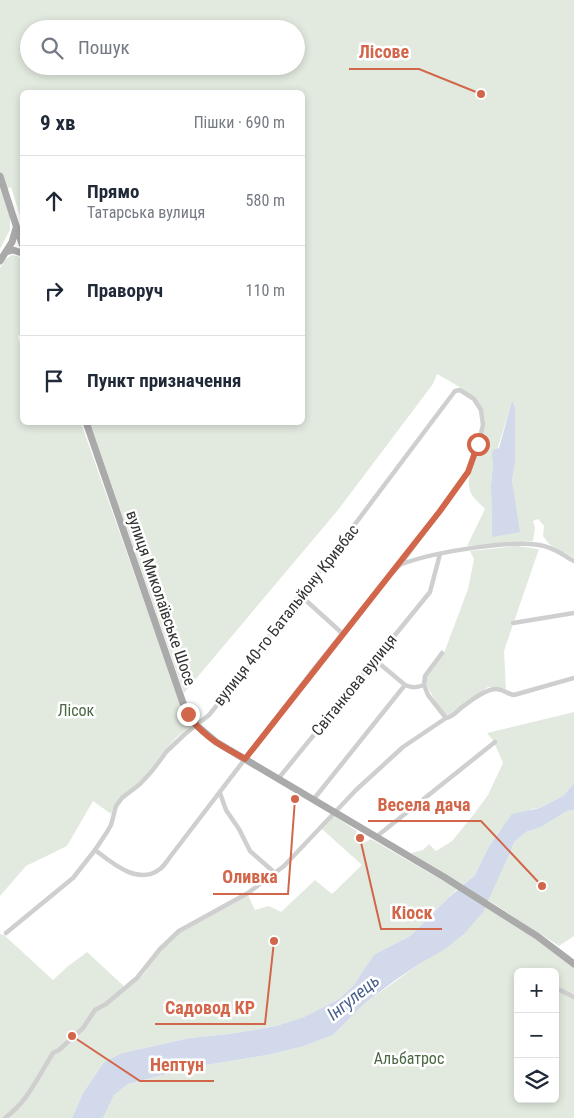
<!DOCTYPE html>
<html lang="uk">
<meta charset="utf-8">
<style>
body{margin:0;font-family:"Roboto Condensed",sans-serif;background:#f2f2f3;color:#1f2937}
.controls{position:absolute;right:15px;bottom:15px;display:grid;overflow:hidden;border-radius:8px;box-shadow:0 2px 8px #0003}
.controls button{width:45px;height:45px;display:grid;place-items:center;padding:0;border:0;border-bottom:1px solid #e0e1e3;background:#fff;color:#1f2937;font:25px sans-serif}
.stop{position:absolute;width:15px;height:15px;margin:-11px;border:4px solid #d2664a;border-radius:50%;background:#fff}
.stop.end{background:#d2664a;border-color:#fff;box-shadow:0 1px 5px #0008}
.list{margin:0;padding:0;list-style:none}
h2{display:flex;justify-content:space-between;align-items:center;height:65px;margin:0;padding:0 20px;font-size:21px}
h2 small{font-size:16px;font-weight:400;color:#747a83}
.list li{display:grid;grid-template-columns:32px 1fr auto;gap:15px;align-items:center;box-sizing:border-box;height:90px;padding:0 20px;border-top:1px solid #e0e1e3}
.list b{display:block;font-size:19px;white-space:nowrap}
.list p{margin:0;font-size:16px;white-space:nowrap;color:#747a83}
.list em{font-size:16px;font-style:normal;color:#747a83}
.icon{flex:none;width:28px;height:28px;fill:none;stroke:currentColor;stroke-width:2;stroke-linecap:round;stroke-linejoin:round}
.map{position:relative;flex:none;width:574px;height:1118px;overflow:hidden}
.search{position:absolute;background:#fff;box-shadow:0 2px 8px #0003;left:20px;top:20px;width:285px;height:55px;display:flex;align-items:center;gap:12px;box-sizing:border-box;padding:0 18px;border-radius:28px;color:#747a83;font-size:19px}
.panel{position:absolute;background:#fff;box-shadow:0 2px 8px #0003;left:20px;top:90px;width:285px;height:335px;border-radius:8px}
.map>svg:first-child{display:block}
</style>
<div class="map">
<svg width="574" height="1118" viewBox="0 0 574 1118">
<rect width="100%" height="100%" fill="#fff"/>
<path fill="#e2eadf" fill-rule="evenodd" d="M0 0H574V558L549 544 543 536 544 526 538 519 533 521 535 528 533 541 467 546 485 509C481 504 472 498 470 491 467 480 470 471 474 461 495 407 484 400 437 374L433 384 338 510 184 693 90 423 302 422V92H22V222L11 187 5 190 0 176ZM29 29H296V66H29ZM512 402 515 407V464L512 480 515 505 492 537 491 485 493 463Z
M0 188 10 216V230L0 249Z
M12 255 18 256 22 260V331L18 337 22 349V422L81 423 181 706 192 726C169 738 158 764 139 782 126 794 118 797 111 814L93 801 67 846 26 866 0 896V268L4 260Z
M517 546 539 549 504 651 506 689 497 687H488L455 710 452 714 445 716 426 685V677L433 665 444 653 468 589 474 559 470 551Z
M574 712V783L563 796 540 808 532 809 500 830 489 846 475 875 463 885 411 853 423 850 429 844 436 851 452 841 474 814 488 795 503 763 494 742 487 733Z
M574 810V936L559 946 488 900 510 853 514 842 526 832 541 827 567 811Z
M334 816 357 831 354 839 362 844 371 839 457 889 410 936 375 954 366 966 354 985 339 999 304 1017 276 1026 229 1034 190 1038 122 1053 104 1062 83 1093 72 1118H0V934L4 935 53 980 67 967 87 952 127 989 143 975 162 949 179 933 248 895 255 910 269 906 281 912 315 880 332 894 362 865 322 829Z
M485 907 574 964V994L572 993 570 997 574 999V1118H103L114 1095 128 1084 194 1067 267 1055 301 1047 333 1035 363 1005 419 964ZM518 972H555V1099H518Z"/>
<path fill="#d1d9ea" d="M512 401 515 407V464L512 480 520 532 492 537 491 485 493 463 492 455 493 450 499 448Z
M574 783V810L567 811 541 827 526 832 514 842 510 853 483 912 465 933 445 949 419 964 394 981 363 1005 333 1035 301 1047 267 1055 194 1067 128 1084 114 1095 103 1118H72L83 1093 104 1062 122 1053 190 1038 229 1034 276 1026 304 1017 339 999 354 985 366 966 375 954 410 936 448 898 475 875 489 846 512 814 540 808 563 796Z"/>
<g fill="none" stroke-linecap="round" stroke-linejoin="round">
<path stroke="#cfcfcf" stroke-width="4.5" d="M402 564C431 553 522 536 550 548 559 551 566 557 574 561
M301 596 343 634
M513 623 574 613
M374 659 405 685
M424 685 428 695 446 718
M278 779 430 592 440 554
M220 793 226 810 239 829 250 851 275 873
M313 800 405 685C412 688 416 688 424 685L425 676 442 653
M376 837 495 742
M6 933 73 878 95 850 107 832 111 825 116 806 122 798 140 784 152 771 167 751 185 734 209 715 257 656 275 627 294 601 301 596 455 391 460 390 474 399 481 410 483 425 477 449 468 472 400 565 387 578 310 674 170 857C167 861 164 866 160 869 138 886 112 863 95 850
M560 990 574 997
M5 1118C28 1101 38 1077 53 1053L59 1050 83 1028 95 1010 106 1004 137 978 160 949 179 931 248 893 284 866 356 790 403 747 446 718C454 717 458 709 465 705 473 699 486 689 496 689 502 689 508 694 514 695L574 678"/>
<path stroke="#aaa" stroke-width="7" d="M0 176 22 244
M6 252 13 250 22 253
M0 261 12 242 16 228
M86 422 183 703 196 725 216 742 444 877 537 936 574 964"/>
</g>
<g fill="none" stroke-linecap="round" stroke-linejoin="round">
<path stroke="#d2664a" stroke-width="6" d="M188 714C201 736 224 747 245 759L440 511 468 472 478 444"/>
</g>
<g text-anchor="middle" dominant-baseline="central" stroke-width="5" stroke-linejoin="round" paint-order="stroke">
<g font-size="16" fill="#323232" stroke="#fff">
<text transform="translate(161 598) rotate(71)">вулиця Миколаївське Шосе</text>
<text transform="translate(286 615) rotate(-52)">вулиця 40-го Батальйону Кривбас</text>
<text transform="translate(354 685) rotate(-51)">Світанкова вулиця</text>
</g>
<g font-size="16" fill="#4b6944" stroke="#fff">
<text x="76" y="710">Лісок</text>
<text x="409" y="1058">Альбатрос</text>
</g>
<g font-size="18" font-style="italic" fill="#485e8c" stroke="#fff">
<text transform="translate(353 997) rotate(-39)">Інгулець</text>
</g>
</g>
<path fill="none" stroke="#d2664a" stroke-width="2" d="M481 94L419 69H349M542 886L481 821H368M295 799L288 894H213M360 838L381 929H442M274 941L265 1024H155M72 1036L140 1081H214"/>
<g fill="#d2664a" stroke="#fff" stroke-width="2">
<circle cx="481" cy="94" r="5"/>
<circle cx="542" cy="886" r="5"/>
<circle cx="295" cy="799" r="5"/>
<circle cx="360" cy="838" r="5"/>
<circle cx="274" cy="941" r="5"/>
<circle cx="72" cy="1036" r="5"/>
</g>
<g font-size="18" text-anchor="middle" font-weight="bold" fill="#d2664a" stroke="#fff" stroke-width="5" stroke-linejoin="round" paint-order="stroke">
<text x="384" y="58">Лісове</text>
<text x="424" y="811">Весела дача</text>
<text x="250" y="883">Оливка</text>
<text x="412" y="919">Кіоск</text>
<text x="210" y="1014">Садовод КР</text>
<text x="177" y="1071">Нептун</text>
</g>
</svg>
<div class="controls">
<button>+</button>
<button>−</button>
<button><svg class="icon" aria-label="layers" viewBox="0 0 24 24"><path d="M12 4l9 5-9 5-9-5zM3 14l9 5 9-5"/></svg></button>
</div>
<div class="stop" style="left:478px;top:444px"></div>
<div class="stop end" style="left:188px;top:714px"></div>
<div class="search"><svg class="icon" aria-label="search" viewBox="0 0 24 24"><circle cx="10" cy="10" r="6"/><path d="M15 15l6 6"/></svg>Пошук</div>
<section class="panel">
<h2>9 хв<small>Пішки · 690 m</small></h2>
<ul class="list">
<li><svg class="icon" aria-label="ahead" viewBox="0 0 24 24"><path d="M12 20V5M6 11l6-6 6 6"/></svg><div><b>Прямо</b><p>Татарська вулиця</p></div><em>580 m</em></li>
<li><svg class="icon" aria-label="right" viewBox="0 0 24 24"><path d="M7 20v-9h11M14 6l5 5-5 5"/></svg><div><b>Праворуч</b></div><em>110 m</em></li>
<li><svg class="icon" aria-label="arrive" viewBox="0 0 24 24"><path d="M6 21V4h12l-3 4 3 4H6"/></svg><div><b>Пункт призначення</b></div></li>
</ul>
</section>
</div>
